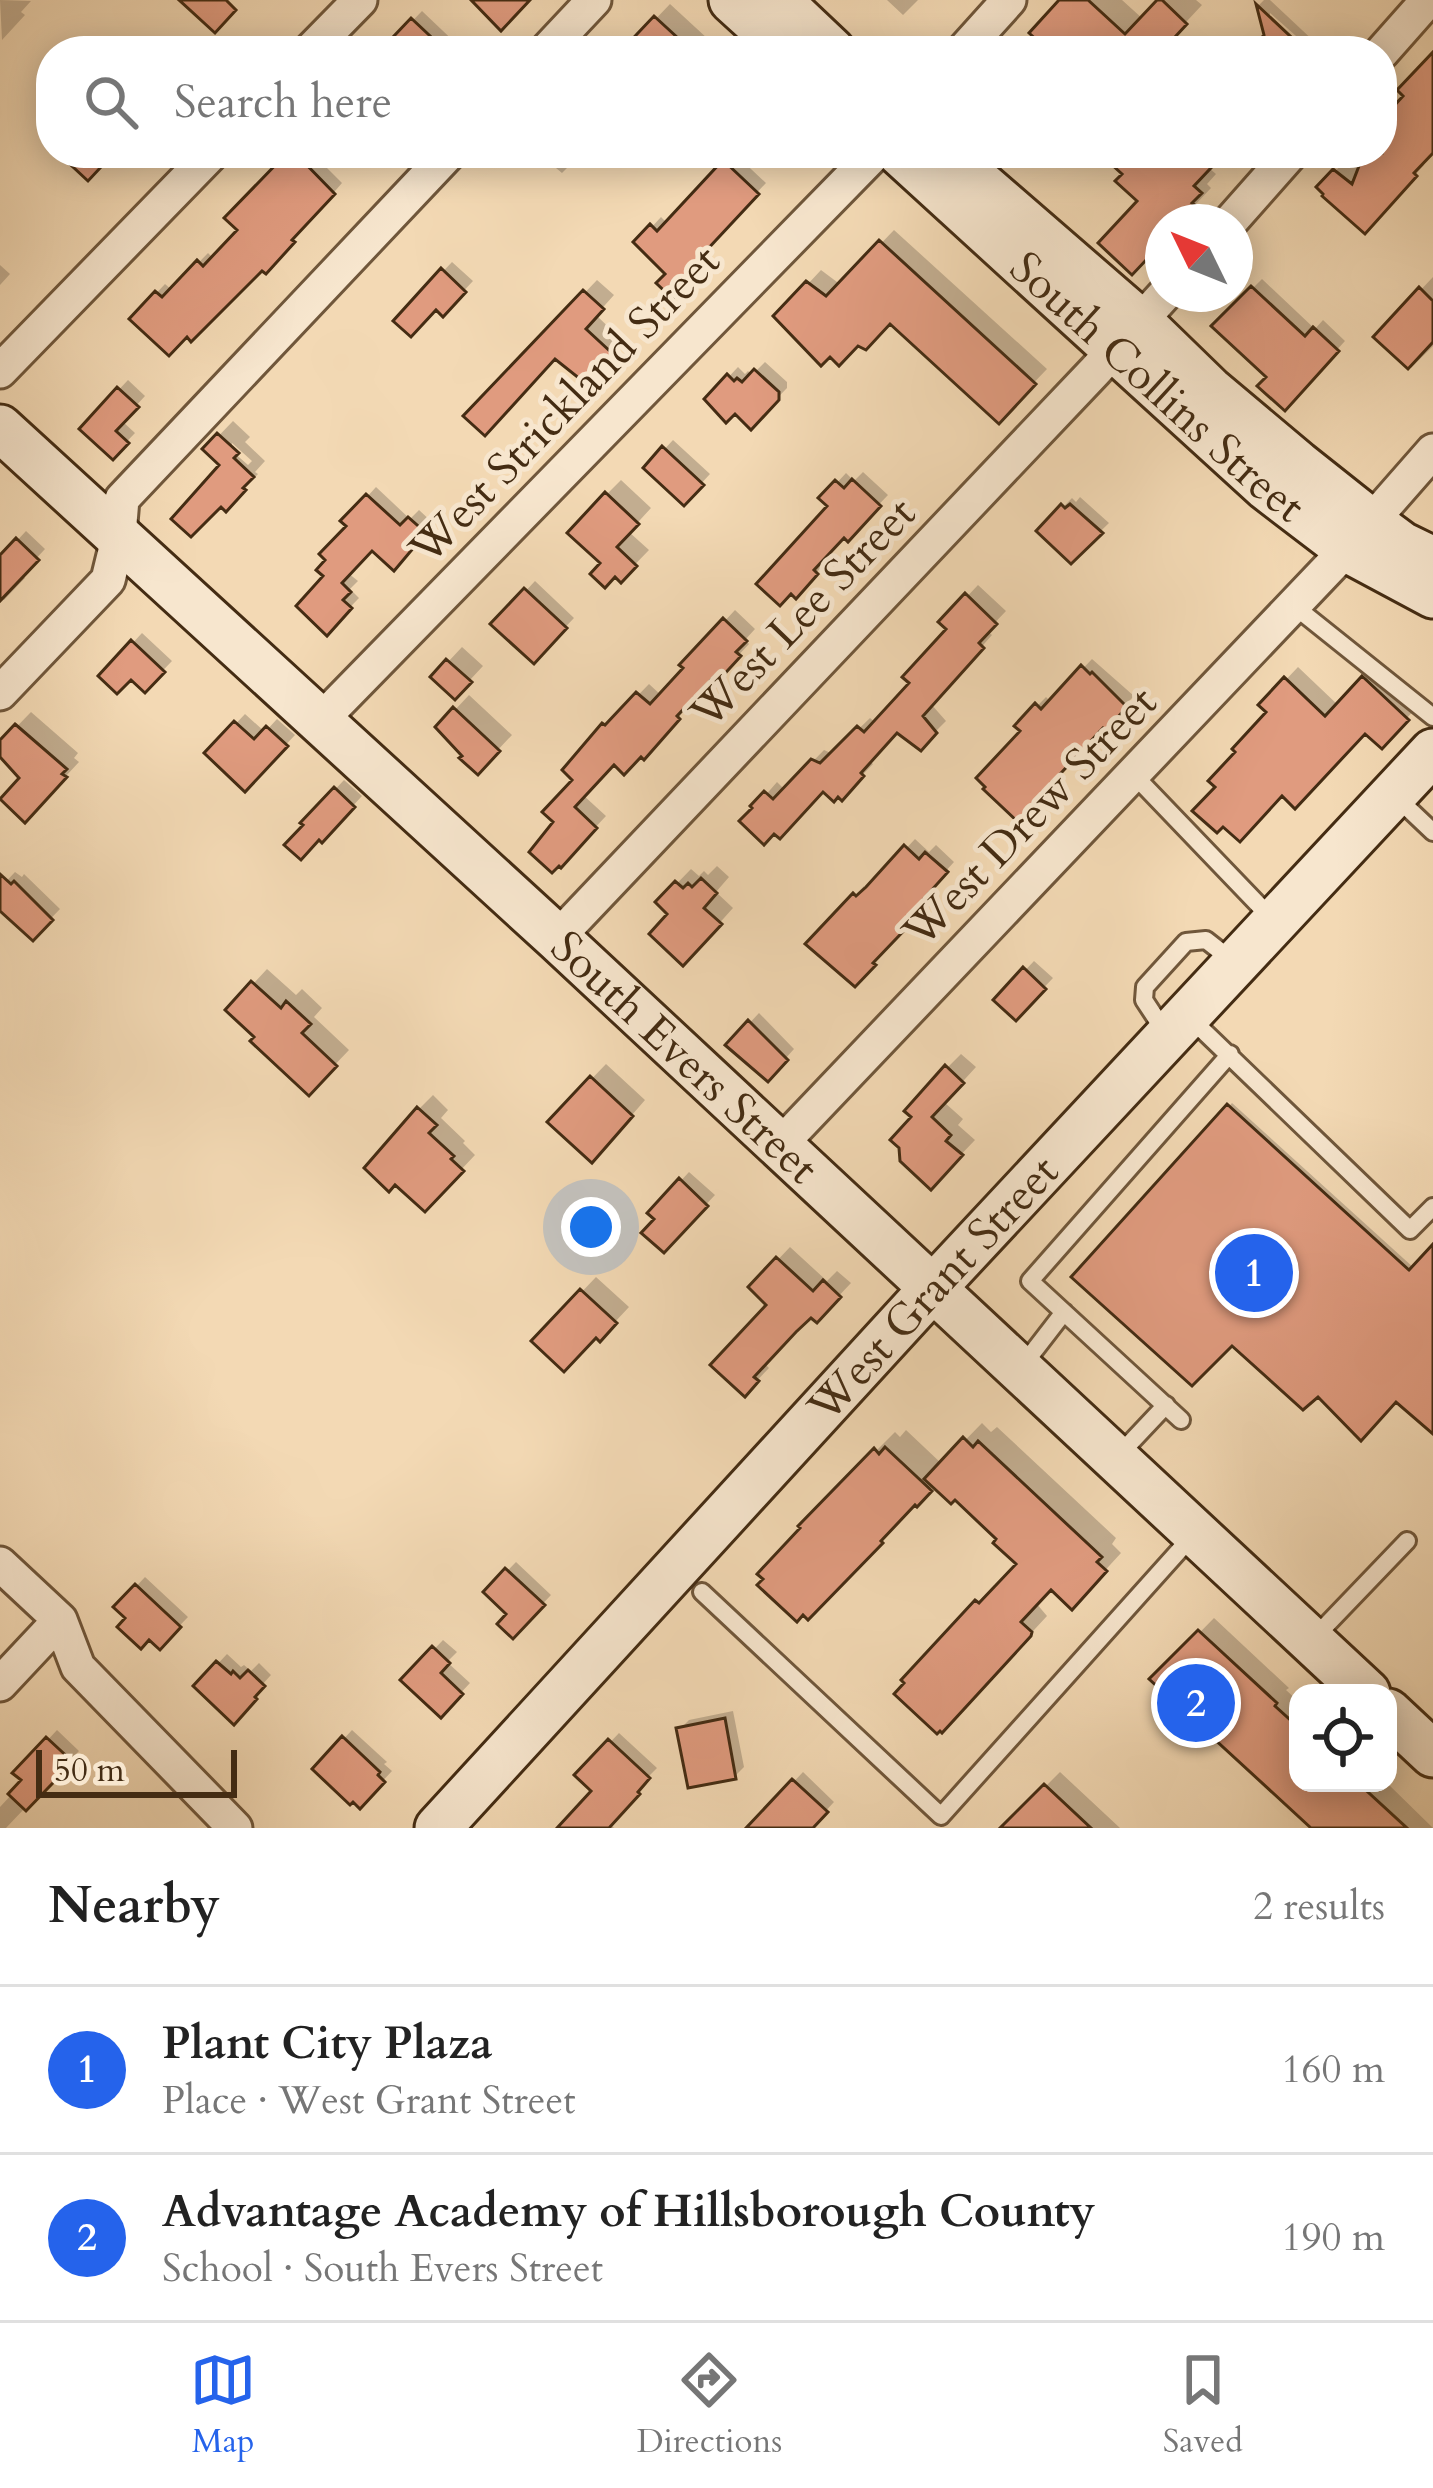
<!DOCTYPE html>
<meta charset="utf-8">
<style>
body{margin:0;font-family:Cardo,serif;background:#f6f6f6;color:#222}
.controls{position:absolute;right:36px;bottom:36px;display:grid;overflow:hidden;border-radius:24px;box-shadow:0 6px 30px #0003}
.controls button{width:108px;height:108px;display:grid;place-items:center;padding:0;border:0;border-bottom:3px solid #e0e0e0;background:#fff;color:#222;font:60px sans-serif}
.compass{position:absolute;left:1145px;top:204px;width:108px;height:108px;border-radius:50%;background:#fff;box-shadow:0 6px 30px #0003;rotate:313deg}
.scale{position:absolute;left:36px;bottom:30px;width:201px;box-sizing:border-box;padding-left:12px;border:6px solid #442c13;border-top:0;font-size:33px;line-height:42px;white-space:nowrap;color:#442c13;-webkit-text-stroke:9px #f7e6ce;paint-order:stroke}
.you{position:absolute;left:591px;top:1227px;width:42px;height:42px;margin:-30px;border:9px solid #fff;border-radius:50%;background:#1a73e8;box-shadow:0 0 0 18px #1a73e833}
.badge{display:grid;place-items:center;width:78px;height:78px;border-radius:50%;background:#2563eb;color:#fff;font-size:39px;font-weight:700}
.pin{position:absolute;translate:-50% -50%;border:6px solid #fff;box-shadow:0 3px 12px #0006}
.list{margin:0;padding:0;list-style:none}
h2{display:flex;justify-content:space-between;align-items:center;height:156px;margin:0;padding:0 48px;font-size:51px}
h2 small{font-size:39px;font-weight:400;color:#767676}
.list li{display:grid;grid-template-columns:78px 1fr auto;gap:36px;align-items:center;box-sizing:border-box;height:168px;padding:0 48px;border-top:3px solid #e0e0e0}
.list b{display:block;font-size:45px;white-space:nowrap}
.list p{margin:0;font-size:39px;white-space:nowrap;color:#767676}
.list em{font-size:39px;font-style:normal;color:#767676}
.icon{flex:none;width:66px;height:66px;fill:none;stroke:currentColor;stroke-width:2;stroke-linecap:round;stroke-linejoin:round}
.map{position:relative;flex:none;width:1433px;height:1828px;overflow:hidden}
.search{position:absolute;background:#fff;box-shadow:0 6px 30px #0003;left:36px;right:36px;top:36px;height:132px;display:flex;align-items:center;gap:30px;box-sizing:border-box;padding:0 42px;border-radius:48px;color:#767676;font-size:45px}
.sheet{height:492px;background:#fff}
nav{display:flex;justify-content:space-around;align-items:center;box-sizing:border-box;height:168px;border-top:3px solid #e0e0e0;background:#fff;font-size:33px;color:#767676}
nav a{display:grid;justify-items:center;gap:6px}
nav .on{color:#2563eb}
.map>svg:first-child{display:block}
</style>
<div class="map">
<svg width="1433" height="1828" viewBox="0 0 1433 1828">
<rect width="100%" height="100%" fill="#f3d9b4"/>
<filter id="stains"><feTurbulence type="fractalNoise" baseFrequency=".00167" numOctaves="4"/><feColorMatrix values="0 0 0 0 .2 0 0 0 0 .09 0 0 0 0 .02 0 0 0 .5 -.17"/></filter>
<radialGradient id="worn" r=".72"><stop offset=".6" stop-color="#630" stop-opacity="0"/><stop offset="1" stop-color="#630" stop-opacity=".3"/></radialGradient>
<path fill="#0003" fill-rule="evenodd" d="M0 0 31 1 21 12 25 15 2 40Z
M887 0H918L903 15Z
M1064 0H1122L1143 19 1161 0H1196L1202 5 1172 37 1187 51H1053Z
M1264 0H1270L1318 45 1313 51 1270 13V21L1302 51H1266L1267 36 1259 5Z
M670 4 721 51H625Z
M422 11 463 50 462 51H415L398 36Z
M159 45H165L172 51H153Z
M1433 56V135L1421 163 1424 165 1373 222 1320 187 1353 153H1382V123L1408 96Z
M291 153H312L342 183 266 270 133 318 165 284 172 290 208 253 214 259 241 230Z
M538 153H588L582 159 579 156 562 173Z
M734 153 766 183 696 257 703 263 673 294 669 274 638 242 661 217 668 224Z
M1124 153H1223L1209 168 1216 174 1207 184 1211 188 1179 222H1163V239L1126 174Z
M894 230 1047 369 998 420 890 320 778 316 821 270 841 285Z
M452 262 473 281 443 313 436 306 397 320Z
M0 265 10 274 0 285Z
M1433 277V346L1411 368 1377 336Z
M1262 279 1315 329 1323 320 1345 341 1285 407 1270 377 1215 326Z
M597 280 614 295 596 315 622 340 585 379 556 355 467 416Z
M765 362 787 382V388L751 425 735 411 708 399 738 367 745 374 748 371 752 375Z
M128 380 145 396 122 421 135 433 113 456 83 428Z
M233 421 250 437 245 442 265 461 255 472 258 474 226 508 221 503 223 465 206 449ZM232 443 252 461 248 465 232 451Z
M673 440 710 474 684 502 647 468Z
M863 472 888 495 847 538 844 534 820 560 825 563 796 595 791 591 831 506 823 498 846 473 854 481Z
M621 480 651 508 629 532 649 550 621 579 604 563 607 494Z
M376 487 410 519 419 510 433 523 403 558 373 547 348 573 358 581 350 589 359 598 327 631 328 576 350 526 345 521Z
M1080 497 1109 523 1071 560 1040 531 1072 498 1076 502Z
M26 531 45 549 21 575 25 578 4 600 0 597V559Z
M535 581 574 618 534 660 495 624Z
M978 585 1006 611 987 631 992 635 931 704 946 721 920 747 898 730 869 761 873 764 842 796 824 788 743 821 777 782 785 790 824 750 833 754 870 718 876 723 913 683 950 629 943 622Z
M735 610 755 629 745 640 749 644 718 677 714 673 685 704 688 706 655 746 614 761 583 795 606 816 561 864 557 822 605 725 615 714 617 717 649 684 662 696 687 668 684 665Z
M142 633 172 661 145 689 131 676H102Z
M462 647 483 666 455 696 434 677Z
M1092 659 1134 696 1105 726 1103 724 1019 819 1024 731 1018 726 1046 697 1051 702Z
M1298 667 1339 706 1376 667 1418 706 1382 745 1366 730 1282 792 1219 787 1270 712 1262 705Z
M469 695 512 735 478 771 439 727Z
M31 712 78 753 74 758 79 762 39 805 23 778 0 751V744Z
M245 714 265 732 277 719 295 735 245 788 208 753Z
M344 780 362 796 322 839 304 823Z
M915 839 929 852 936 845 954 862 917 903 922 907 855 983 810 943 864 886 866 889 875 882Z
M717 866 729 877 716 892 733 908 697 948 672 914 659 902 691 869 699 876 704 871 708 875Z
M15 872 22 877 24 874 60 909 33 937 0 904V888Z
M1034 961 1053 978 1016 1017 997 1000Z
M267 969 296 995 302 989 322 1008 314 1017 349 1050 309 1092 229 1010Z
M759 1013 794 1049 768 1078 729 1045Z
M961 1054 976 1067 944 1102 963 1119 958 1125 975 1140 931 1186 915 1117 948 1067Z
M606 1064 645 1100 606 1145 551 1121Z
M433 1095 448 1110 441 1118 465 1141 463 1143 475 1155 425 1208 419 1109Z
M1232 1103 1414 1268 1433 1248V1430L1396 1398 1318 1393 1232 1342 1075 1277Z
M689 1172 715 1195 664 1249 658 1219 651 1213Z
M790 1247 827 1281 837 1271 851 1283 817 1319 811 1314 764 1363 769 1368 745 1393 770 1305 752 1287Z
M596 1277 629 1307 600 1338 596 1335 535 1341Z
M982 1423 991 1432 997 1427 1116 1538 1112 1544 1121 1553 1088 1589 1051 1586 1036 1603 1047 1616 958 1712 905 1679 978 1602 994 1585 997 1588 1020 1564 1000 1539 955 1496 934 1484 871 1553 824 1503 895 1432 900 1437 906 1430 942 1464Z
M516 1562 551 1595 513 1635 510 1614 487 1592Z
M145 1577 188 1617 160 1646 117 1607Z
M1214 1618 1289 1688 1286 1690 1298 1701V1783H1387L1433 1828H1316L1154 1679Z
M443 1640 457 1652 447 1662 470 1683 441 1714 405 1680Z
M227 1654 241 1667 244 1665 251 1671 259 1663 271 1675 261 1686 264 1688 234 1720 197 1686Z
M733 1711 744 1767 735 1776 680 1729 689 1720Z
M57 1730 79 1751 6 1828H0V1807L25 1780 17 1773Z
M352 1730 387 1762 384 1764 392 1771 360 1805 316 1769Z
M619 1733 657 1768 644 1781 647 1784 610 1824 614 1828H561L596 1791 579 1775Z
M803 1772 834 1802 810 1828H759L754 1824Z
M1060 1772 1120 1828H1004Z"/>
<path fill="#e09b7f" stroke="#442c13" stroke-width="3" d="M179 0H226L236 10 215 33Z
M471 0H530L501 31Z
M1059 0H1088L1125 34 1157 0H1162L1187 24 1162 51H1049L1029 33Z
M1256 4 1306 51H1249L1264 35Z
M654 16 692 51H621Z
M411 18 446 51H410L394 36Z
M1433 52V153L1414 173 1417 176 1365 234 1322 196 1323 194 1316 187 1333 169 1352 184 1364 153H1382V119L1403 96 1397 90Z
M58 153H114L88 181Z
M287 153H295L335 194 292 240 295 242 266 274 262 271 191 342 187 337 169 356 129 319 155 291 162 297 197 260 203 266 237 230 224 218Z
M1099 153H1225L1194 186 1202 193 1192 203 1196 206 1182 222H1163V242L1132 275 1098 243 1137 201 1115 181 1122 174Z
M723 160 759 194 690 268 696 274 673 299 656 283 665 274 633 242 650 224 657 231Z
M879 240 1036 384 999 424 890 324 866 350 858 346 839 366 830 357 821 366 773 316 806 281 826 296Z
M441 268 466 292 443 317 436 310 411 337 393 321Z
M1251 286 1305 336 1313 327 1339 351 1285 411 1257 386 1266 377 1211 326Z
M1419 287 1433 301V342L1408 369 1373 337Z
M583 290 604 309 586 329 613 354 585 383 555 359 485 436 463 416Z
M754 369 779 392V400L751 430 735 414 726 423 704 399 727 374 734 381 737 378 742 382Z
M117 387 139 407 116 431 129 443 113 460 79 429Z
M217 433 239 453 234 458 254 477 243 488 246 490 226 512 221 507 191 537 171 519 219 465 202 449Z
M662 446 704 485 684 506 643 468Z
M852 479 881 506 848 542 844 538 814 570 818 574 796 599 791 594 780 606 756 584 827 506 818 498 835 480 844 488Z
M605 492 639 524 617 547 637 566 621 583 615 577 605 588 590 574 600 563 567 533Z
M366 494 400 525 408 517 426 533 394 571 372 551 342 583 351 592 343 600 352 608 327 636 296 606 323 576 316 570 325 560 319 554 346 526 340 521Z
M1061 504 1065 508 1070 504 1103 533 1071 564 1036 531Z
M16 538 39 560 0 601V555Z
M524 588 567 628 534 664 490 624Z
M965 593 997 624 979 643 984 648 923 716 937 733 921 751 897 733 861 773 864 776 842 801 838 797 834 802 823 792 780 839 774 834 764 845 739 821 752 808 750 806 764 791 773 799 811 759 820 763 857 726 864 732 909 683 902 677 946 629 938 622Z
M723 618 747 641 736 652 741 656 718 681 714 677 677 716 680 719 644 760 641 757 624 775 614 765 575 807 597 828 561 868 559 866 552 873 529 852 553 822 542 812 572 780 562 770 602 723 605 725 636 692 650 704 683 668 679 665Z
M131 640 165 672 145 693 131 680 117 694 98 676Z
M446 659 472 682 455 700 430 677Z
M1081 665 1090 674 1092 672 1127 707 1106 730 1103 728 1048 787 1050 789 1019 823 983 789 985 787 976 778 1020 731 1014 726 1035 703 1041 709Z
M1362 676 1409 720 1382 749 1365 734 1295 809 1282 796 1240 842 1223 827 1217 833 1192 811 1215 787 1208 781 1235 752 1232 749 1266 712 1258 705 1284 677 1325 716Z
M453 707 500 751 478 775 459 758 462 756 435 727Z
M234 721 254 739 266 726 288 746 245 792 204 753Z
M15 724 67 769 62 774 67 777 25 823 0 799 19 778 0 757V740Z
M334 787 355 807 322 843 319 840 301 860 284 845 303 825 300 823Z
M904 845 919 859 925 852 948 872 911 913 916 918 873 963 876 965 855 987 805 944 853 893 856 896 866 887Z
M0 874 11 884 14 881 53 920 33 941 0 911Z
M701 878 717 893 704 908 722 924 683 966 649 934 667 914 655 902 675 881 683 888 688 883 692 887Z
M1023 967 1046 989 1016 1021 993 1000Z
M251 981 281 1008 286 1001 311 1024 302 1033 337 1066 309 1096 250 1041 254 1037 225 1010Z
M748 1020 788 1060 768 1082 725 1045Z
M945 1065 964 1083 932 1117 951 1135 946 1141 963 1155 931 1190 900 1161 899 1148 890 1140 911 1117 904 1111Z
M590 1076 633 1116 592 1163 547 1122Z
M1227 1104 1409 1270 1433 1244V1434L1396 1402 1361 1441 1318 1397 1303 1410 1232 1346 1192 1386 1071 1277Z
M417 1107 437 1125 429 1133 454 1156 451 1159 464 1171 425 1212 395 1185 389 1192 364 1168Z
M679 1178 708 1206 664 1253 641 1233 654 1219 647 1213Z
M776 1257 813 1291 823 1280 841 1297 817 1323 811 1318 796 1332 754 1377 759 1381 745 1397 710 1365 766 1305 748 1287Z
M580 1289 617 1323 600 1342 596 1338 564 1372 531 1341Z
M963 1437 973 1447 978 1441 1102 1557 1097 1562 1107 1571 1072 1610 1051 1590 1021 1622 1032 1632 1031 1636 942 1733 940 1731 937 1734 894 1694 904 1683 901 1680 975 1600 979 1603 1016 1564 993 1543 996 1539 955 1500 951 1504 924 1479Z
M885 1447 932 1491 917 1507 915 1505 881 1541 883 1543 808 1620 803 1615 797 1622 757 1585 763 1579 757 1574 800 1528 798 1526 874 1448 879 1454Z
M505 1568 545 1605 513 1639 497 1624 506 1614 483 1592Z
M135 1584 181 1627 160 1650 149 1640 141 1649 117 1627 125 1618 113 1607Z
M1198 1630 1277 1703 1275 1706 1298 1727V1783H1358L1407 1828H1311L1149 1679Z
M432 1646 450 1663 441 1673 463 1694 441 1718 400 1680Z
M216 1661 231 1674 233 1671 240 1678 248 1670 265 1686 255 1697 257 1699 234 1725 193 1686Z
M725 1718 736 1779 688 1788 676 1728Z
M342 1736 380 1772 378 1775 385 1782 360 1809 353 1802 350 1805 312 1769Z
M46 1737 73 1762 26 1811 8 1794 21 1780 12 1773Z
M608 1739 650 1778 638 1792 640 1794 609 1828H557L591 1791 574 1775Z
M792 1779 828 1812 813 1828H746Z
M1044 1784 1091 1828H1000Z"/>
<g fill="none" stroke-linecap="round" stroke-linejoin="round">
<g stroke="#70573b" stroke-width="22">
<path id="lane" d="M1293 605 1433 717
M1133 774 1274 921
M1394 795 1433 832
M1188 1016 1410 1230 1433 1207
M1167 1035 1144 1000 1145 987 1186 942 1206 940 1234 962
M1020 1369 1064 1312
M1181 1420 1030 1281 1230 1054
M1117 1457 1166 1405
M702 1592 941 1816 1194 1534
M1312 1640 1407 1541"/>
</g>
<g stroke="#70573b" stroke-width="39">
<path id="street" d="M310 51 360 0
M546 51 594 0
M963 51 1009 0
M1382 52 1428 0
M1230 222 1291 153
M0 371 212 153
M0 693 108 580 119 535 122 499 449 153
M320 721 875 153
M557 938 1095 371 1165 294
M778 1147 1347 549 1433 451
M0 1564 60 1620 78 1667 235 1828
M0 1684 60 1620"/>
</g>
<g stroke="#442c13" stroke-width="51">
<g id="secondary">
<path d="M732 0 788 51"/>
<path d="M778 0 832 51"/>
<path id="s1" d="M900 153 1266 487 1347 549 1433 595"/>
<path d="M945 153 1140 322 1210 390 1298 464 1371 522 1402 545 1433 560"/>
<path id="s2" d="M0 428 557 938 1367 1693"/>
<path d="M1388 1712 1433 1754"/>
<path id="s3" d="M438 1828 932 1289 1433 752"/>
</g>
</g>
<use href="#lane" stroke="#f7e6ce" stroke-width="16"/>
<use href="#street" stroke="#f7e6ce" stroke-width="33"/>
<use href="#secondary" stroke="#f7e6ce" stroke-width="45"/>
</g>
<g text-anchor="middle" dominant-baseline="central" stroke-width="10" stroke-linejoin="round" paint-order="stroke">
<g font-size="45" fill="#442c13" stroke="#f7e6ce">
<text stroke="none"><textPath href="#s1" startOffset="348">South Collins Street</textPath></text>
<text transform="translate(565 405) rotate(-46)">West Strickland Street</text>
<text transform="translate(803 613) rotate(-46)">West Lee Street</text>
<text transform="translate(1030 817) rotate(-46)">West Drew Street</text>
<text stroke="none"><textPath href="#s2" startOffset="930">South Evers Street</textPath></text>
<text stroke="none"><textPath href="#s3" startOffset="732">West Grant Street</textPath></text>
</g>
</g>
<rect width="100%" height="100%" filter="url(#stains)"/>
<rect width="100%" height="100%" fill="url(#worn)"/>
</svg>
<div class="controls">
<button><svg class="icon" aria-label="locate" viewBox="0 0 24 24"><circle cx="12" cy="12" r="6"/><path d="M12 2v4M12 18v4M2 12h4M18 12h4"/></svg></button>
</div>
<svg class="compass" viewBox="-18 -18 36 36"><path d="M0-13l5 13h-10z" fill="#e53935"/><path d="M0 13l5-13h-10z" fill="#767676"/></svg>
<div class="scale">50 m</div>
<div class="you"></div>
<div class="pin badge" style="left:1254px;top:1273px">1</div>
<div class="pin badge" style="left:1196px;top:1703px">2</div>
<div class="search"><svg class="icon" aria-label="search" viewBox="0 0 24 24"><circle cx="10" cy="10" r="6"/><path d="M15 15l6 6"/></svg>Search here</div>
</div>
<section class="sheet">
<h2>Nearby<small>2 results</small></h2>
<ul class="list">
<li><span class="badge">1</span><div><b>Plant City Plaza</b><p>Place · West Grant Street</p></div><em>160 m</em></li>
<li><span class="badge">2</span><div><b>Advantage Academy of Hillsborough County</b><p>School · South Evers Street</p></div><em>190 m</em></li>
</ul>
</section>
<nav>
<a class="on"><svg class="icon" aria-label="map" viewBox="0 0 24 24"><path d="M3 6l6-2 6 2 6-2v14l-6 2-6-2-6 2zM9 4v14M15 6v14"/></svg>Map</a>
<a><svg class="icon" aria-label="directions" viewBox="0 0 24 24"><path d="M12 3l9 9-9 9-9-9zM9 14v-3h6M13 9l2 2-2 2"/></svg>Directions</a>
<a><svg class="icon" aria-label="saved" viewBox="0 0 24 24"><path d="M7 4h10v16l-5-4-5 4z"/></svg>Saved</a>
</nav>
